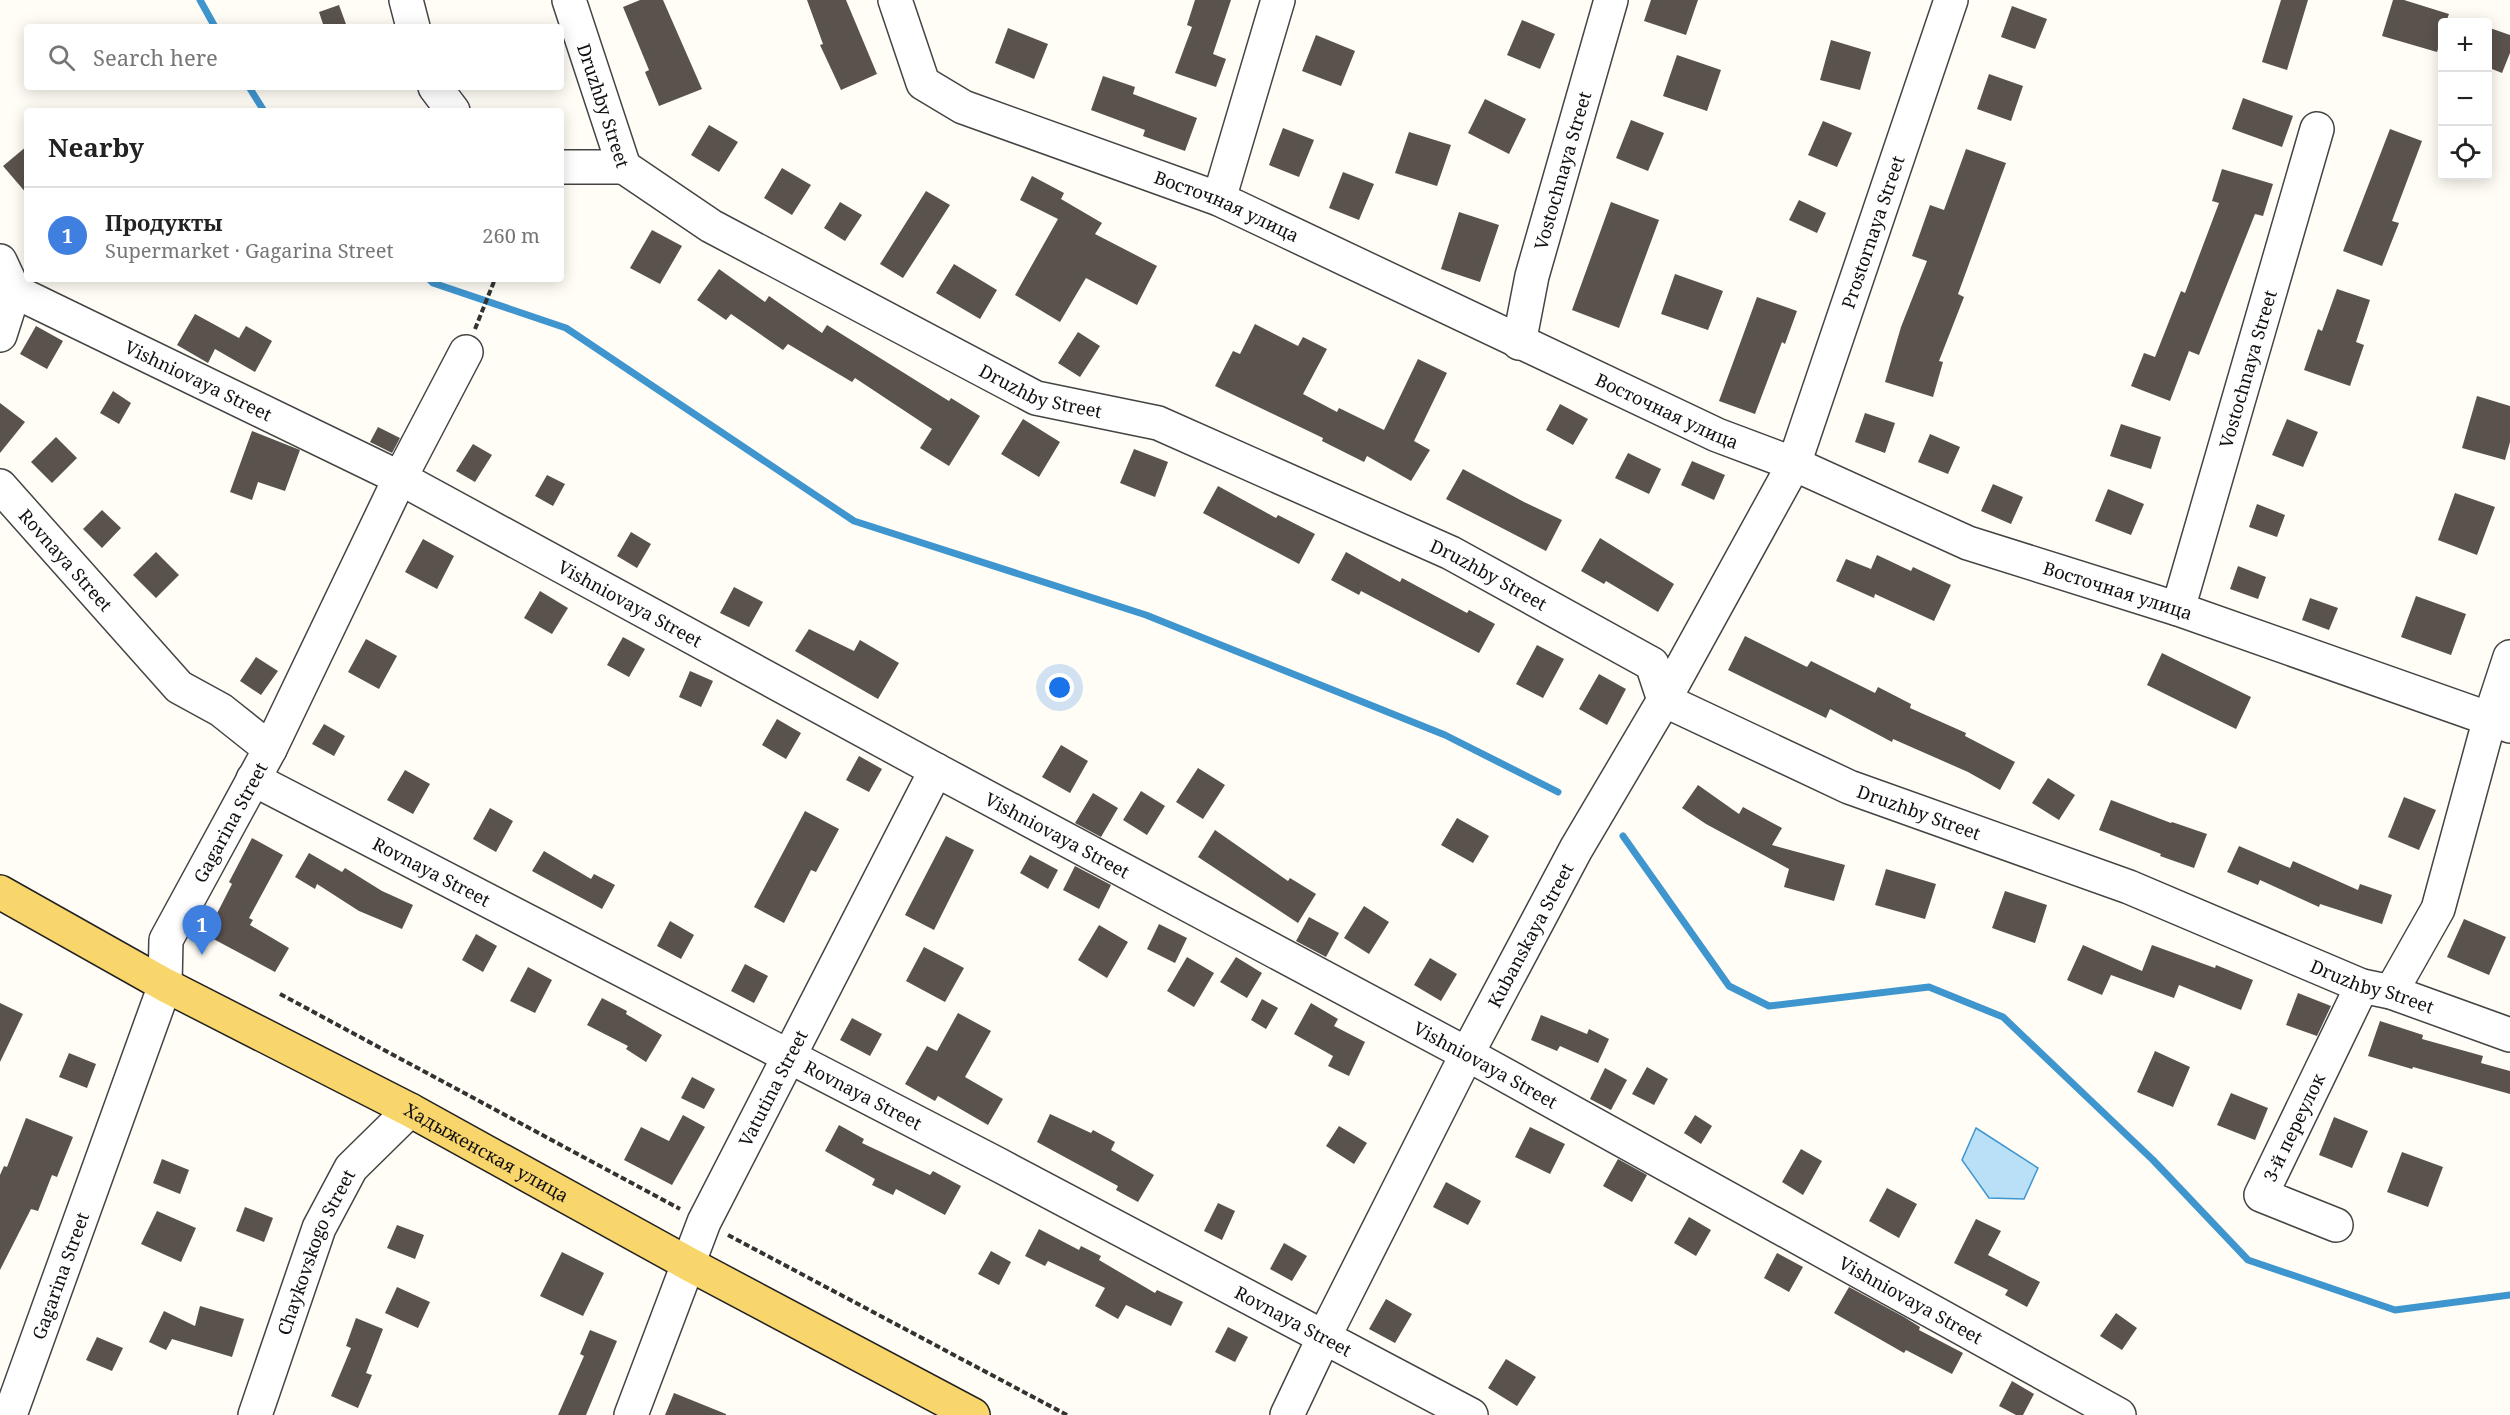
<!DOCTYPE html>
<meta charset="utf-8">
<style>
body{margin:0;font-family:"Noto Serif",serif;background:#f6f6f6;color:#222}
.controls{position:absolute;right:18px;top:18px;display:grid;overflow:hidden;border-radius:6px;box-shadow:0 3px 15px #0003}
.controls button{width:54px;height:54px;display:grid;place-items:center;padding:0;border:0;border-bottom:2px solid #e0e0e0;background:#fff;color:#222;font:30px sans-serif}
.you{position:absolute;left:1060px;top:688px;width:21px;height:21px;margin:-15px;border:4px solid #fff;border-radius:50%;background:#1a73e8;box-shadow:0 0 0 9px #1a73e833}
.badge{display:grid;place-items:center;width:39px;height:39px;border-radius:50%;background:#2563eb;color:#fff;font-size:20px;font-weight:700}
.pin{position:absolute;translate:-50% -50px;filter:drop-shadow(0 2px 3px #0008)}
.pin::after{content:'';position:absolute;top:32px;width:21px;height:18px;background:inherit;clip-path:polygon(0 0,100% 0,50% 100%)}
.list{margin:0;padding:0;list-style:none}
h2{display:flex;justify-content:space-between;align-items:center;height:78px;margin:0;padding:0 24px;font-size:26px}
h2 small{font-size:20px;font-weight:400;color:#767676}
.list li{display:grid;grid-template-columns:39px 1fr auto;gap:18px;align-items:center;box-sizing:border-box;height:96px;padding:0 24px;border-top:2px solid #e0e0e0}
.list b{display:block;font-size:22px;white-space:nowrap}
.list p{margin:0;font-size:20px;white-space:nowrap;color:#767676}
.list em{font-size:20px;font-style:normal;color:#767676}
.icon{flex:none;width:33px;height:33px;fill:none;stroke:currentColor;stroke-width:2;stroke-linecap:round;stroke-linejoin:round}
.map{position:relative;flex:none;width:2510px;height:1415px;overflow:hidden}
.search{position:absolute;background:#fff;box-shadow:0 3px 15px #0003;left:24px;top:24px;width:540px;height:66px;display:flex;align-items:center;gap:15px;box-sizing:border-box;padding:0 21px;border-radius:6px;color:#767676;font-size:22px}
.panel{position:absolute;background:#fff;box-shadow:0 3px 15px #0003;left:24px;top:108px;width:540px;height:174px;border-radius:6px}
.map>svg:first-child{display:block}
</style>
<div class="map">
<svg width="2510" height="1415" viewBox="0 0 2510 1415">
<rect width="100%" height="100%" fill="#fffdf5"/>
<path fill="#b9e0f7" stroke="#3f96cf" stroke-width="1.5" d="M1976 1128 2038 1168 2024 1199 1989 1198 1962 1160Z"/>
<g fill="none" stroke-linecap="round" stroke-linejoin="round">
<path stroke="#3f96cf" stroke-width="7" d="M200 0 215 27
M249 87 264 111
M429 279 433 283 566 328 854 521 1146 615 1445 735 1558 792
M1623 836 1729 986 1769 1006 1929 987 2003 1017 2153 1160 2248 1260 2395 1310 2510 1295"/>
</g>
<path fill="#5a524d" d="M640 0H663L702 89 659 106 645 72 649 70 623 7Z
M807 0H846L877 74 841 90 820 45 823 44Z
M1195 0H1231L1213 54 1226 59 1216 87 1175 73 1192 27 1187 25Z
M1651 0H1698L1686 35 1644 21Z
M2281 0H2308L2287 70 2262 62Z
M2393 0H2404L2449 14 2446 22H2442V36L2437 52 2382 36Z
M339 5 347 27H324L319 12Z
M2012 6 2047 19 2035 49 2001 37Z
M1522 20 1555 34 1540 69 1507 55Z
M2487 27 2510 35V53L2502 73 2487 67Z
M1008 28 1048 44 1034 79 995 63Z
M1316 35 1355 51 1341 86 1302 71Z
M1831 40 1871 52 1860 90 1820 80Z
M1677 55 1721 70 1707 111 1663 96Z
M1989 74 2023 86 2011 121 1977 109Z
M1103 76 1135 87 1133 94 1197 118 1185 151 1143 136 1145 130 1091 110Z
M2243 98 2293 116 2282 147 2232 129Z
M1485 99 1526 119 1509 154 1468 133Z
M1631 120 1664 133 1648 171 1616 158Z
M1823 121 1852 133 1837 167 1808 155Z
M709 125 738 142 719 172 691 155Z
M1283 128 1314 140 1299 177 1269 165Z
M2390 129 2422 141 2392 221 2399 223 2382 266 2343 251Z
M1409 132 1451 145 1437 186 1395 173Z
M27 146V194L3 166Z
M1966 149 2006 163 1958 294 1964 297 1939 361 1943 362 1933 397 1885 382 1901 327 1927 261 1912 256 1930 205 1944 210Z
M782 168 811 185 792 215 764 198Z
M2222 169 2273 184 2263 216 2255 214 2199 355 2189 351 2170 401 2131 386 2144 353 2155 357 2181 291 2185 293 2219 203 2212 201Z
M1343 172 1374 184 1359 220 1329 208Z
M1032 176 1064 193 1061 199 1102 223 1095 234 1157 266 1137 305 1086 278 1060 322 1015 295 1058 219 1020 200Z
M926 191 950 205 903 278 880 264Z
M1799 200 1826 213 1817 233 1789 220Z
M840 202 862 215 845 241 824 228Z
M1611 202 1659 220 1619 328 1572 310Z
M1459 212 1499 225 1480 282 1441 269Z
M652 230 682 246 660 284 630 268Z
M954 264 997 290 980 319 936 293Z
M719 269 765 302 769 296 822 333 827 325 949 401 951 398 980 416 949 466 920 448 932 429 855 378 852 382 788 344 783 350 731 314 726 320 697 300Z
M1675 274 1723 291 1708 330 1661 314Z
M2337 289 2370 300 2356 342 2364 345 2350 386 2304 370 2318 329 2322 331Z
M1757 297 1797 311 1785 344 1782 342 1755 414 1719 401Z
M195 314 239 338 246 326 272 341 255 372 215 349 208 363 177 345Z
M1255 324 1298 346 1303 337 1327 349 1303 394 1337 412 1339 408 1384 430 1418 359 1447 373 1414 441 1430 450 1411 481 1367 456 1364 462 1322 441 1323 438 1215 386 1233 351 1240 354Z
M36 326 63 341 47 369 20 354Z
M1078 332 1100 346 1080 377 1058 363Z
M113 391 131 403 119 424 100 413Z
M2477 396 2510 406V442L2505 460 2462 448Z
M0 403 25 422 0 453Z
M1560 404 1588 419 1573 445 1546 430Z
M1865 413 1895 423 1885 453 1855 442Z
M1023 419 1060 442 1039 477 1001 454Z
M2287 419 2318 432 2303 467 2272 455Z
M2121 424 2161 437 2151 469 2110 456Z
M378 427 400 438 392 453 370 442Z
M252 431 300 450 285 491 258 482 252 500 230 492Z
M1930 434 1960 447 1948 474 1918 462Z
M56 437 77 458 52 483 31 462Z
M473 444 492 455 475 482 456 471Z
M1134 449 1168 462 1155 497 1120 483Z
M1628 453 1661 469 1649 494 1615 478Z
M1692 461 1725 475 1714 500 1681 485Z
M1463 469 1524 502 1562 520 1546 551 1446 499Z
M547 475 565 484 553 506 535 496Z
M1993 484 2023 497 2011 524 1981 511Z
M1218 486 1276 518 1278 515 1315 534 1299 564 1203 513Z
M2108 489 2144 504 2131 535 2095 521Z
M2455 493 2495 507 2477 555 2438 540Z
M2257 504 2285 515 2277 537 2249 527Z
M102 510 121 528 102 548 83 529Z
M631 532 651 544 637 568 617 556Z
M1600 538 1674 584 1658 612 1606 581 1604 584 1581 571Z
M423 539 454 556 437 589 405 572Z
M156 552 179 575 156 598 133 575Z
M1346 552 1400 582 1402 578 1467 613 1469 610 1495 624 1479 653 1361 591 1359 595 1331 580Z
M1877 555 1911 571 1913 567 1951 585 1934 621 1875 594 1874 598 1836 581 1846 559 1871 569Z
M2238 566 2266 577 2258 599 2230 589Z
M734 587 763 602 749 627 720 613Z
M540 591 568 608 552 634 524 618Z
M2416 596 2466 614 2451 655 2401 637Z
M2310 598 2338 608 2329 630 2302 620Z
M809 629 854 651 860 640 899 663 878 699 795 651Z
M1745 636 1807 667 1811 661 1875 693 1878 687 1911 704 1910 708 1966 733 1965 736 2015 762 2000 790 1968 772 1893 739 1892 742 1830 709 1826 718 1728 670Z
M623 637 645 649 629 677 607 665Z
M366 639 397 656 379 689 348 672Z
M1537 645 1564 659 1543 698 1516 684Z
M2162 653 2251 697 2236 729 2147 685Z
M256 657 278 671 261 695 240 681Z
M690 671 713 681 701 707 679 697Z
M1599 674 1626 689 1607 725 1579 709Z
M777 719 801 733 786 759 762 745Z
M324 724 345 736 334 756 312 744Z
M1061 745 1088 761 1070 793 1042 777Z
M859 756 882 769 869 792 846 780Z
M1198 768 1225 785 1203 819 1176 802Z
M405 770 430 784 413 814 387 800Z
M2048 778 2075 795 2059 820 2032 803Z
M1698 785 1739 814 1743 807 1782 828 1772 845 1845 865 1834 901 1784 887 1789 869 1706 824 1682 808Z
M1141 791 1165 806 1147 835 1123 820Z
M1093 793 1118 808 1101 837 1075 823Z
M2404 797 2436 810 2419 850 2388 837Z
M2111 800 2171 823 2172 822 2207 834 2194 868 2160 856 2161 854 2099 830Z
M490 808 513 821 496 852 473 839Z
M805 811 839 829 816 872 811 870 784 923 754 907Z
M1457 818 1489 836 1473 863 1441 845Z
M1215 830 1288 881 1290 878 1316 894 1298 923 1198 857Z
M946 836 974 850 934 930 905 915Z
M252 838 283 855 249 918 253 920 250 925 289 948 275 972 206 935 232 884 229 882Z
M2239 846 2290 868 2293 861 2358 890 2360 884 2392 895 2382 924 2320 904 2319 907 2260 880 2258 885 2227 872Z
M544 851 591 879 594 874 615 885 602 909 532 871Z
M309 853 342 872 345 868 382 891 413 905 402 929 359 911 317 884 315 889 295 877Z
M1030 855 1058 870 1048 889 1020 873Z
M1075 866 1111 885 1099 909 1063 890Z
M1886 869 1936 884 1925 919 1875 905Z
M2005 891 2047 905 2035 943 1992 928Z
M1364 906 1389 922 1369 954 1344 938Z
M1309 917 1339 933 1326 957 1296 941Z
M2464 919 2506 937 2489 975 2447 957Z
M670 921 694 935 681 959 657 946Z
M1159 924 1187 938 1175 963 1147 949Z
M1099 925 1128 942 1107 978 1078 960Z
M476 934 497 946 483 972 462 960Z
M2083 945 2142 971 2152 945 2215 968 2216 965 2253 980 2241 1010 2179 985 2174 998 2111 975 2102 995 2067 980Z
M924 947 964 968 945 1002 906 981Z
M1187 957 1214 973 1194 1007 1167 991Z
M1236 957 1262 973 1247 998 1220 982Z
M1430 958 1457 974 1441 1001 1414 985Z
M745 964 768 976 754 1003 731 991Z
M528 967 552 980 535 1013 510 1001Z
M2298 993 2331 1006 2317 1036 2286 1025Z
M602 998 627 1011 626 1014 662 1035 646 1062 626 1049 628 1046 587 1025Z
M1262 999 1278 1008 1266 1029 1251 1020Z
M0 1003 23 1014 0 1062Z
M1311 1003 1338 1019 1334 1026 1365 1042 1349 1076 1328 1066 1333 1056 1294 1034Z
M958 1013 991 1031 965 1077 1003 1099 988 1125 938 1096 935 1101 905 1084 927 1046 937 1051Z
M1541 1015 1587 1034 1589 1029 1609 1039 1598 1063 1560 1046 1557 1051 1531 1040Z
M852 1018 882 1034 870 1056 840 1040Z
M2380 1021 2423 1035 2422 1039 2483 1056 2481 1063 2510 1071V1094L2413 1067 2412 1069 2368 1056Z
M2155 1051 2190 1067 2173 1107 2137 1092Z
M69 1053 96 1064 87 1088 59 1077Z
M1647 1067 1668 1079 1654 1105 1632 1094Z
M1605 1068 1627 1080 1611 1110 1590 1099Z
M692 1077 715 1089 704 1109 681 1098Z
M2231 1093 2268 1108 2255 1140 2217 1125Z
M1050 1114 1091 1133 1093 1130 1115 1142 1111 1150 1154 1175 1138 1202 1116 1190 1118 1186 1037 1142Z
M683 1115 705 1127 672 1185 624 1160 641 1127 669 1141Z
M1695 1115 1712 1126 1701 1144 1684 1133Z
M2334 1117 2368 1131 2352 1168 2319 1155Z
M26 1118 73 1137 57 1177 52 1175 38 1211 31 1209 0 1270V1175L4 1166 7 1167Z
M839 1125 864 1139 862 1143 930 1175 933 1171 961 1186 945 1215 896 1189 893 1195 872 1185 875 1179 825 1151Z
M1339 1126 1367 1143 1354 1164 1326 1146Z
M1530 1127 1565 1144 1550 1174 1515 1157Z
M1801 1149 1822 1161 1803 1195 1782 1182Z
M2402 1152 2443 1167 2428 1207 2387 1192Z
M162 1159 189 1170 180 1194 153 1183Z
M1618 1159 1647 1175 1632 1202 1603 1186Z
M1446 1182 1481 1201 1468 1225 1433 1207Z
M1887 1188 1917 1204 1899 1238 1869 1221Z
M1218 1203 1235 1211 1222 1240 1204 1231Z
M245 1207 273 1218 264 1242 236 1231Z
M157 1211 196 1228 181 1262 141 1244Z
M1689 1217 1711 1230 1696 1256 1674 1243Z
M1976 1219 2001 1231 1988 1255 2040 1282 2027 1307 2005 1295 2008 1290 1954 1263Z
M397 1225 424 1235 415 1259 387 1248Z
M1039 1229 1079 1250 1081 1246 1101 1256 1099 1260 1155 1293 1157 1290 1183 1302 1171 1326 1126 1305 1118 1319 1095 1306 1105 1288 1048 1261 1045 1266 1025 1256Z
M1284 1243 1307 1256 1292 1281 1270 1269Z
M991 1251 1011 1262 999 1285 978 1274Z
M562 1252 604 1273 583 1316 540 1296Z
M1777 1253 1803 1267 1789 1292 1764 1278Z
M397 1287 430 1302 418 1328 385 1313Z
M1849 1287 1904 1317 1920 1327 1919 1330 1963 1353 1952 1374 1906 1350 1904 1353 1834 1313Z
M1386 1299 1412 1314 1395 1343 1369 1329Z
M200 1306 244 1319 232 1357 172 1339 166 1350 149 1342 164 1311 195 1326Z
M2116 1313 2137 1328 2122 1350 2100 1336Z
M356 1318 383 1329 366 1373 372 1375 358 1408 331 1396 351 1348 346 1346Z
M1228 1327 1248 1337 1235 1362 1215 1352Z
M590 1330 617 1341 586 1415H558L584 1356 580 1354Z
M97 1337 123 1348 112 1371 86 1360Z
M1506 1359 1536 1377 1517 1406 1488 1388Z
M2012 1381 2034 1394 2023 1415H2016L1999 1406Z
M674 1393 726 1414V1415H665Z"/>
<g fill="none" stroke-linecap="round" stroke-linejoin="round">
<g stroke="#444" stroke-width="36">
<g id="minor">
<path d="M406 0 413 27"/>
<path id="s1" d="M569 0 624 167 711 226 1036 398 1158 423 1451 553 1652 664 1664 700 1849 787 2129 887 2362 986 2391 992 2510 1035"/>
<path id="s2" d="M895 0 923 83 963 107 1219 199 1717 435 1794 464 1968 543 2178 609 2510 726"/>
<path d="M435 87 453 111"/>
<path d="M561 167H624"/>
<path d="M1219 199 1278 0"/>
<path id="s3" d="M0 261 14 291 400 478 936 770 1467 1054 2119 1415"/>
<path d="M0 335 14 291"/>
<path id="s4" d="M1519 343 1532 276 1611 0"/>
<path id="s5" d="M0 486 179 687 221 710 270 749"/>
<path id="s6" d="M2178 609 2317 129"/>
<path id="s7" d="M253 779 997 1164 1471 1415"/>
<path d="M2391 992 2438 909 2490 718 2510 657"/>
<path id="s8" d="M2336 1225 2261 1195 2362 986"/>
<path id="s9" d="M10 1415 165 985 166 940 270 749 400 478 466 352"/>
<path id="s10" d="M255 1415 319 1228 351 1168 410 1110"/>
<path id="s11" d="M631 1415 704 1222 936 770"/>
<path id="s12" d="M1287 1415 1324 1337 1467 1054 1576 849 1664 700 1794 464 1951 0"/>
</g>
</g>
<g stroke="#222" stroke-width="36">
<g id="major">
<path id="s13" d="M0 892 165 985 410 1110 687 1263 973 1415"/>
</g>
</g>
<path stroke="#333" stroke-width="4" stroke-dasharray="6 3" stroke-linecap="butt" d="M475 329 495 279
M280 994 680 1209
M728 1235 1067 1415"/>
<use href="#minor" stroke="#fff" stroke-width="33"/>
<use href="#major" stroke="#f9d66b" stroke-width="33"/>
</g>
<g text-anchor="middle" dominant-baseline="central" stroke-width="6" stroke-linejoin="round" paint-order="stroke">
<g font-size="18" fill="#111" stroke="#fff">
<text stroke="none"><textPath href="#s1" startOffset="111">Druzhby Street</textPath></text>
<text stroke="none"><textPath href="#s4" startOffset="178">Vostochnaya Street</textPath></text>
<text stroke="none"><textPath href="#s2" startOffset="416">Восточная улица</textPath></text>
<text stroke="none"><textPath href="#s12" startOffset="1323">Prostornaya Street</textPath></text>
<text stroke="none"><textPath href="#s6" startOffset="250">Vostochnaya Street</textPath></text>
<text stroke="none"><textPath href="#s3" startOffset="238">Vishniovaya Street</textPath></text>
<text stroke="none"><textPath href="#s1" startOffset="651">Druzhby Street</textPath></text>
<text stroke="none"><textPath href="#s2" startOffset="902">Восточная улица</textPath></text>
<text stroke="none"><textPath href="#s5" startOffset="99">Rovnaya Street</textPath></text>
<text stroke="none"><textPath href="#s1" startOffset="1137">Druzhby Street</textPath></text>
<text stroke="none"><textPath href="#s2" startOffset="1388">Восточная улица</textPath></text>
<text stroke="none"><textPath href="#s3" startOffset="724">Vishniovaya Street</textPath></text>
<text stroke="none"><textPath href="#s1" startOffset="1640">Druzhby Street</textPath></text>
<text stroke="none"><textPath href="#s9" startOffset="636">Gagarina Street</textPath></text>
<text stroke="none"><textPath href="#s3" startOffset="1210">Vishniovaya Street</textPath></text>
<text stroke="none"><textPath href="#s7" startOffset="201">Rovnaya Street</textPath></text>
<text stroke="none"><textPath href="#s12" startOffset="538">Kubanskaya Street</textPath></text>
<text stroke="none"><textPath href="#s1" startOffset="2126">Druzhby Street</textPath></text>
<text stroke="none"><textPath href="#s3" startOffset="1696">Vishniovaya Street</textPath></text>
<text stroke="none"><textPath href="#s11" startOffset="357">Vatutina Street</textPath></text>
<text stroke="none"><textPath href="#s7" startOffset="687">Rovnaya Street</textPath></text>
<text stroke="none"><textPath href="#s8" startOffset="156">3-й переулок</textPath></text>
<text stroke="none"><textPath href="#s13" startOffset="552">Хадыженская улица</textPath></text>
<text stroke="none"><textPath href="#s10" startOffset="174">Chaykovskogo Street</textPath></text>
<text stroke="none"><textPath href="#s9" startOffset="148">Gagarina Street</textPath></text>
<text stroke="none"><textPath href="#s3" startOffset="2182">Vishniovaya Street</textPath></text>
<text stroke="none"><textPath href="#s7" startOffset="1173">Rovnaya Street</textPath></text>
</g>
</g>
</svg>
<div class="controls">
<button>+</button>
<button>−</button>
<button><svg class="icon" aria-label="locate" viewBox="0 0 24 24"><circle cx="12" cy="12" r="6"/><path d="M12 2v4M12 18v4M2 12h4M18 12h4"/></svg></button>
</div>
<div class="you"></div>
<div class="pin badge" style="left:202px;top:955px;background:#3f7fe0">1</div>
<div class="search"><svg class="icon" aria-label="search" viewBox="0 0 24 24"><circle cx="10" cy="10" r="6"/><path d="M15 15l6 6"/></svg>Search here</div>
<section class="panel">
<h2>Nearby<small></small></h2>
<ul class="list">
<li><span class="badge" style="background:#3f7fe0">1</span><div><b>Продукты</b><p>Supermarket · Gagarina Street</p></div><em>260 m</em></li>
</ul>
</section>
</div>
